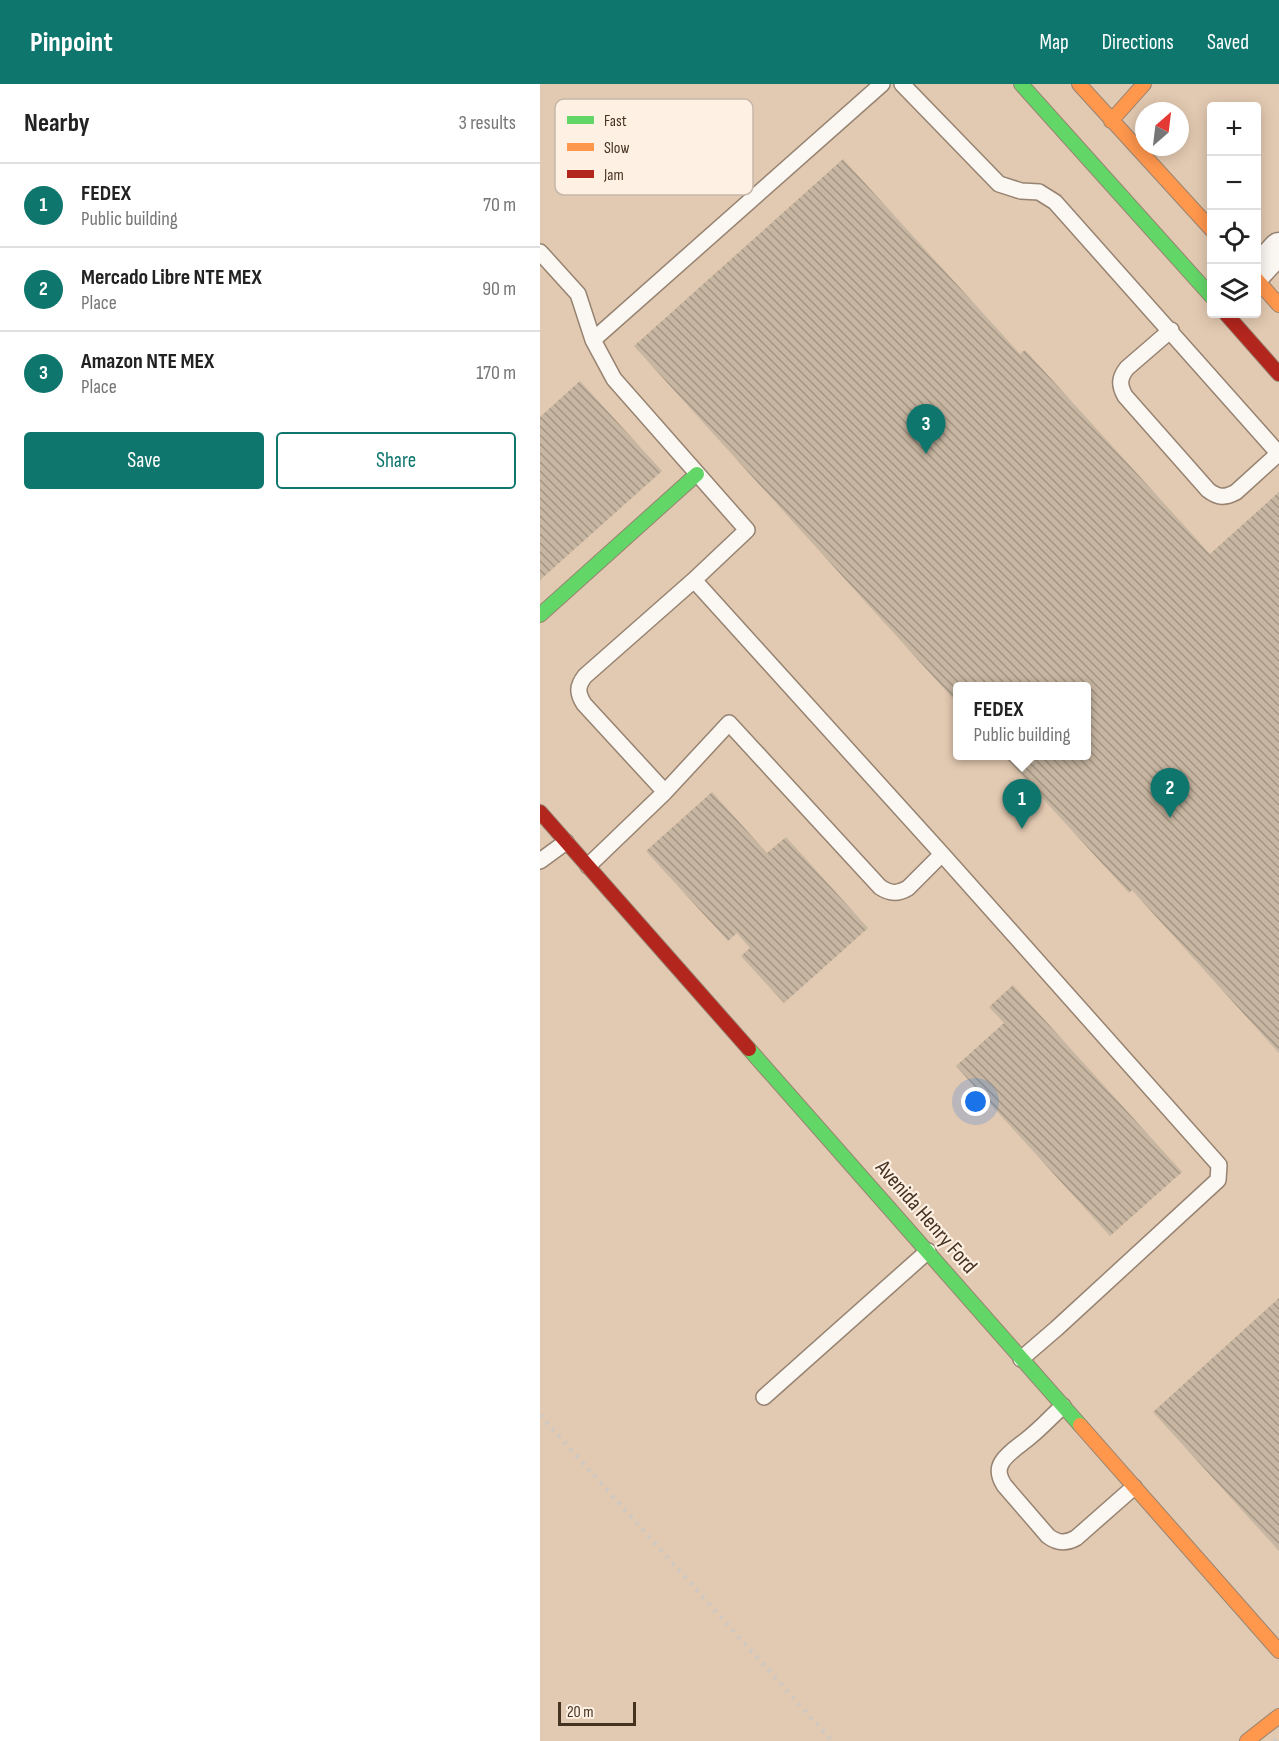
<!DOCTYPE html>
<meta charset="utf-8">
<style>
body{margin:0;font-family:"Sofia Sans Condensed",sans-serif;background:#f2f2f2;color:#222}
.controls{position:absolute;right:18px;top:18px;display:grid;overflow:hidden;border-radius:6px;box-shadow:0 3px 15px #0003}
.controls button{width:54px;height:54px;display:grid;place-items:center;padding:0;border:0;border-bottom:2px solid #e0e0e0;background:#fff;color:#222;font:30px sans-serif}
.compass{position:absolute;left:595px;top:18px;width:54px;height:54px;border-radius:50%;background:#fff;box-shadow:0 3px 15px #0003;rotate:28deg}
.scale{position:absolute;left:18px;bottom:15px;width:78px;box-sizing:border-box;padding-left:6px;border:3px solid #453322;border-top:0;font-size:16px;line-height:21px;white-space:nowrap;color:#453322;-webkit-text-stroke:4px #fef0e3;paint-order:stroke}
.you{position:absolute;left:436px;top:1018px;width:21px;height:21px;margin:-15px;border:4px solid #fff;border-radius:50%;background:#1a73e8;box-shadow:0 0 0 9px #1a73e833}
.badge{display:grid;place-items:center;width:39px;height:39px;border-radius:50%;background:#0f766e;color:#fff;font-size:20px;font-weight:700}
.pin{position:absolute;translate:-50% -50px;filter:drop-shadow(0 2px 3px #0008)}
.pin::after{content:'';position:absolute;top:32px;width:21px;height:18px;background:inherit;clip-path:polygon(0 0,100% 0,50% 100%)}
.popup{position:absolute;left:413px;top:598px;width:138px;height:78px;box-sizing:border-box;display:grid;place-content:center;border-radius:6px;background:#fff;filter:drop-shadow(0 2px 4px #0005);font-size:20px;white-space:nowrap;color:#767676}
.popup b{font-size:22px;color:#222}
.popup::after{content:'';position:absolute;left:50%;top:100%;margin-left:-12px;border:12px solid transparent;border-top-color:#fff}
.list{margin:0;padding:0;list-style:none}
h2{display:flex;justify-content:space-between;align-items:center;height:78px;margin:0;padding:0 24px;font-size:26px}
h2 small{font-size:20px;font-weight:400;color:#767676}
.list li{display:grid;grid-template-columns:39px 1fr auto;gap:18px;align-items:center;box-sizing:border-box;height:84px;padding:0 24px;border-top:2px solid #e0e0e0}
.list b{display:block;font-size:22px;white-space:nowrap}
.list p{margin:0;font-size:20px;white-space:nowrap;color:#767676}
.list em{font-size:20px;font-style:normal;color:#767676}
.actions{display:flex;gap:12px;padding:18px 24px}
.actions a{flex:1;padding:14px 0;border:2px solid #0f766e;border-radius:6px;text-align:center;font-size:21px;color:#0f766e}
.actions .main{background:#0f766e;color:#fff}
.icon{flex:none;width:33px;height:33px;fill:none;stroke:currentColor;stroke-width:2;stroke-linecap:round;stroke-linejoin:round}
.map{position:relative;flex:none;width:739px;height:1657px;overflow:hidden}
header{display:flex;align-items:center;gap:36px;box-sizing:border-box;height:84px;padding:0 30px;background:#0f766e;color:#fff}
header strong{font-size:28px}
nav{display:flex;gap:33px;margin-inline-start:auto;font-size:21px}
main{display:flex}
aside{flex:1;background:#fff}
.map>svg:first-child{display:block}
</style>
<header>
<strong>Pinpoint</strong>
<nav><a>Map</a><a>Directions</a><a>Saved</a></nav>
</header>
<main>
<aside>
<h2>Nearby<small>3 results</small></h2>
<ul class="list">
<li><span class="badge">1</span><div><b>FEDEX</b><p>Public building</p></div><em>70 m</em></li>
<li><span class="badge">2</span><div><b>Mercado Libre NTE MEX</b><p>Place</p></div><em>90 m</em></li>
<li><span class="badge">3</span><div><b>Amazon NTE MEX</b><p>Place</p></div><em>170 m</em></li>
</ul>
<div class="actions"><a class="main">Save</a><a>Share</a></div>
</aside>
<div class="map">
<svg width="739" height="1657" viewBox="0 0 739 1657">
<defs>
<pattern id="building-back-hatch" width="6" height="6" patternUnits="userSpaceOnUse" patternTransform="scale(1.5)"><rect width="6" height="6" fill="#c7b6a1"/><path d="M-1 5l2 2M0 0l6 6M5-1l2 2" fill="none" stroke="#a39583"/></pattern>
</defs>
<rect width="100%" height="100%" fill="#e2c9b1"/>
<path fill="url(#building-back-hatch)" d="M303 75 480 270 485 266 670 470 739 408V969L592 806 589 809 464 672H546V602H418V620L94 262Z
M40 297 122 387 0 496V333Z
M172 708 227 769 246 753 328 844 244 919 201 872 210 864 197 849 188 857 106 767Z
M473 901 642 1088 570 1152 416 982 464 939 449 923Z
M739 1214V1467L613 1328Z"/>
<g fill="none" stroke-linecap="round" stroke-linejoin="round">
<g stroke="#968371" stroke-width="18">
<path id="lane" d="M362 0 459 100 481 107 499 108 515 118 739 370
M0 168 38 210 53 256 74 295 207 446 154 496 402 770 679 1081 678 1096 517 1244 481 1275
M631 246 587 284C579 294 579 301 585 312L668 406C678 414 685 414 696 408L739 369
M53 256 342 0
M125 708 44 620C37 609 37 602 45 592L154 496
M0 777 26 758
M48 782 125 708 189 639 340 803C350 810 358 810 368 804L402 770
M224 1313 388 1167
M523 1322C512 1332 502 1343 491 1352 482 1360 468 1368 462 1378 457 1386 459 1393 464 1401L508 1452C517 1459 525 1460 536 1454L594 1403"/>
</g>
<g stroke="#968371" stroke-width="33">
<path id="street" d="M716 189 739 164"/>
</g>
<g stroke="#968371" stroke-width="16">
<path id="fast" d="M481 0 672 213
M0 531 157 390
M209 965 540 1341"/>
</g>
<g stroke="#968371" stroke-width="16">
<path id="slow" d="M539 0 672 146
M571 37 604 0
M716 195 739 221
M540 1341 739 1567
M707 1657 739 1632"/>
</g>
<g stroke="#968371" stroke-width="16">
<path id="jam" d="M686 230 739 290
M0 728 209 965"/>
</g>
<use href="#lane" stroke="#fbf7f3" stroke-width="15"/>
<use href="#street" stroke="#fbf7f3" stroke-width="30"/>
<use href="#fast" stroke="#63d668" stroke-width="14"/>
<use href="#slow" stroke="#ff974d" stroke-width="14"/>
<use href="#jam" stroke="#b3261e" stroke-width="14"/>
<path stroke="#d0c9c2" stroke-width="4.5" stroke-dasharray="3 6" stroke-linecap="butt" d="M0 1331 292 1657
M734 1657 739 1653"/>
</g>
<g text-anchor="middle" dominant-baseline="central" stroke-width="4.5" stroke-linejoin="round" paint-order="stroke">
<g font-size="22" fill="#453322" stroke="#fef0e3">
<text transform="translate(386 1133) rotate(49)">Avenida Henry Ford</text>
</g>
</g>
<rect x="15" y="15" width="198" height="96" rx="9" fill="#fef0e3" stroke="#c6b7a9" stroke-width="1.5"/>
<rect x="27" y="32" width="27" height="8" fill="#63d668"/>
<rect x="27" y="59" width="27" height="8" fill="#ff974d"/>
<rect x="27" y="86" width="27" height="8" fill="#b3261e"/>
<g font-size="16" fill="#453322">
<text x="64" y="42">Fast</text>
<text x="64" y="69">Slow</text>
<text x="64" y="96">Jam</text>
</g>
</svg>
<div class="controls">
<button>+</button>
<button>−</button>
<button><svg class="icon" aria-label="locate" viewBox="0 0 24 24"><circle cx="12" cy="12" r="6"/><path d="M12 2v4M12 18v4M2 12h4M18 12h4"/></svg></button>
<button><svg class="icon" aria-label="layers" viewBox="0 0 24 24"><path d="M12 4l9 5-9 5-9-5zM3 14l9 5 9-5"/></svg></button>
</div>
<svg class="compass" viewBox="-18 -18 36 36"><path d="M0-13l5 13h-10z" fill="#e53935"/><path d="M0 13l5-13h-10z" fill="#767676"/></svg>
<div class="scale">20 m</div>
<div class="you"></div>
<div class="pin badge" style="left:482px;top:745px">1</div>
<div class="popup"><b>FEDEX</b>Public building</div>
<div class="pin badge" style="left:630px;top:734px">2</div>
<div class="pin badge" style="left:386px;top:370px">3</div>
</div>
</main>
